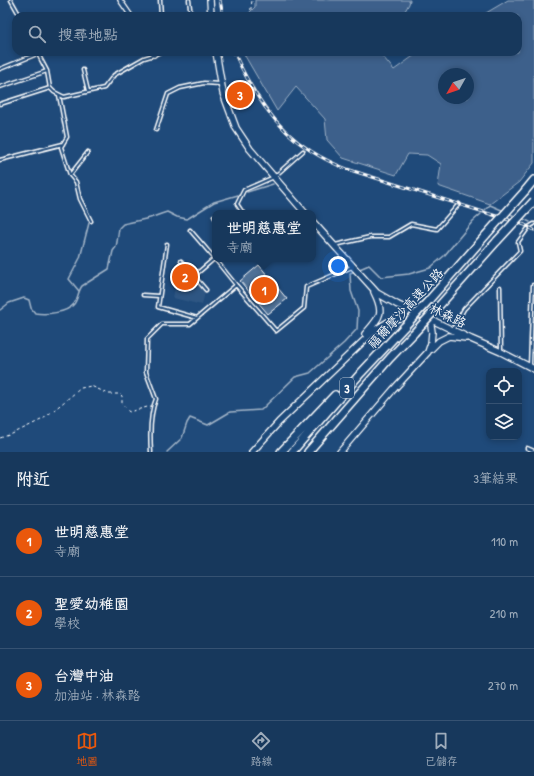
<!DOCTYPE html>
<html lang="zh-TW">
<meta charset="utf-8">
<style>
body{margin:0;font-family:"Patrick Hand","LXGW WenKai TC",sans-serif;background:#244365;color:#f1f3f6}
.controls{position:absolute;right:12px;bottom:12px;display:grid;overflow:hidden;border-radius:8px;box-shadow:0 2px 6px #0003}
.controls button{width:36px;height:36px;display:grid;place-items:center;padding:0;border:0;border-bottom:1px solid #365272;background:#17385c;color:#f1f3f6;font:20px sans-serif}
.compass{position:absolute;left:438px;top:68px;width:36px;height:36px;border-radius:50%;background:#17385c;box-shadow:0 2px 6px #0003;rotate:230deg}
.you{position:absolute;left:338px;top:266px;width:14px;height:14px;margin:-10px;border:3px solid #fff;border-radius:50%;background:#1a73e8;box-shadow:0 0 0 6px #1a73e833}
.badge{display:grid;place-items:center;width:26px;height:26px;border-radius:50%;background:#ea580c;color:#fff;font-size:13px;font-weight:700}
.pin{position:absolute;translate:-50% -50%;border:2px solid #fff;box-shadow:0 1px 4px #0006}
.popup{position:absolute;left:212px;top:210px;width:104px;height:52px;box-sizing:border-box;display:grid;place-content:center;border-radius:8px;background:#17385c;filter:drop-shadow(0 1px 3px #0005);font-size:13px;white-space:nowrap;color:#9eacbb}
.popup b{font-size:15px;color:#f1f3f6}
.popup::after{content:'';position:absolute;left:50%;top:100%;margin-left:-8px;border:8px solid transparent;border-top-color:#17385c}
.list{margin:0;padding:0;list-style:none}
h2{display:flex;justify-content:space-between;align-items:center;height:52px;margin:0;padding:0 16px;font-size:17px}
h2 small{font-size:13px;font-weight:400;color:#9eacbb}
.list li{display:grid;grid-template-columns:26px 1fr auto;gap:12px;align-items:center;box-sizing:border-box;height:72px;padding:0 16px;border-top:1px solid #365272}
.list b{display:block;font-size:15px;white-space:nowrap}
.list p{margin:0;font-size:13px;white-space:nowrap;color:#9eacbb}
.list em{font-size:13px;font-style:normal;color:#9eacbb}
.icon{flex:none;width:22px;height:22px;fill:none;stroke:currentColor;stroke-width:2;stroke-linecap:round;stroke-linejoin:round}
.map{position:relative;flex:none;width:534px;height:452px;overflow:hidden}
.search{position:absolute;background:#17385c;box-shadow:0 2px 6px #0003;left:12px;right:12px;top:12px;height:44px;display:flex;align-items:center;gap:10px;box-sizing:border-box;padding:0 14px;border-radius:12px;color:#9eacbb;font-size:15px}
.sheet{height:268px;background:#17385c}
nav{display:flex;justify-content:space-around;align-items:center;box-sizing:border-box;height:56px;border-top:1px solid #365272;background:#17385c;font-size:11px;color:#9eacbb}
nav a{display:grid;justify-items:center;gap:2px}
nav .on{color:#ea580c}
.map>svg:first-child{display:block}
</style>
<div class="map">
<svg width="534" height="452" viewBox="0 0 534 452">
<rect width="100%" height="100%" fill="#1f4a7a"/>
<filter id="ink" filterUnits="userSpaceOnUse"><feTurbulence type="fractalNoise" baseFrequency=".025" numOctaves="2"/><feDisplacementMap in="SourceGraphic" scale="8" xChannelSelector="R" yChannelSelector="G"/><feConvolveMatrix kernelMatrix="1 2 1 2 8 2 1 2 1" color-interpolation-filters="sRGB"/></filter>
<g filter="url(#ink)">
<path fill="#2e5683" d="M180 263 205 292 202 305 173 298Z"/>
<path fill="#3c618b" stroke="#9eb0c5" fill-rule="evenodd" d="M255 0H410L409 4 402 16H246L255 7Z
M508 0H534V163L519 182 490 204 438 186 441 164 427 155 408 154 396 175 343 158 327 140 325 119 296 87 277 111 245 56 244 52H379L394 70 419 52H518V16H481ZM444 74H468V98H444Z"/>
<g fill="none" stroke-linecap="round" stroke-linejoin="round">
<path stroke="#a3b5c8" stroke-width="1.5" d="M247 192 273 184
M485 210 490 205 504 211
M508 213 517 217
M521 218 530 222
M79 291 69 279 80 258 89 223
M0 310 9 303 24 298 29 300 31 308 35 313C45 315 67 313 74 304 78 299 78 291 82 286L109 269 113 251 116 247 117 242 119 228 123 224 150 218 161 214 167 212 177 217 187 219 214 202 238 195
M167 452 182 438 187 423 190 418 208 425 230 412 261 410 295 377 310 373 344 343 357 329 358 311 351 291 350 273 369 265 381 277 409 274 430 268 444 256 473 221 481 214"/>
</g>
<path fill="#507197" stroke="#fff" d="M259 265 287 299 268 314 240 281Z"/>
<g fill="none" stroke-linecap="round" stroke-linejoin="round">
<g stroke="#fff" stroke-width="5">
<path id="lane" d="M11 0 20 16
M160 0 161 16
M189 0 191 16
M37 52 47 71 50 88 54 92 64 97 104 88 114 75 144 58 154 55 160 52
M0 69 37 54
M83 70 88 91
M0 87 47 71
M59 95 67 137 61 147 70 175 76 182 80 199 91 221
M0 104 50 88
M156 130 168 94 180 88 204 83 220 84
M0 160 63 144
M70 175 88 152
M243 213 237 204 244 190 274 177 303 151
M214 216 215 218
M190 230 215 259
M167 244 158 307 197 318
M335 245 370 237H389L411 224 437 229 459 204
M215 259 236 285 276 331 304 308 306 287 352 267
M181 261 206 290
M194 276 215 258
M500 287 501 351
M143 295 159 296
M453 329 464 309 520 251 518 242 529 227 534 224
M530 366 533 285
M527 448 534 451
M151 452C150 437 150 413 156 399L146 372 147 339 162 324H190L236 285"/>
</g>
<g stroke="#fff" stroke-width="6">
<path id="street" d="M120 0 131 16
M152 52 154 55"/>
</g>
<g stroke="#fff" stroke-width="8">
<path id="secondary" d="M210 0 211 16
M216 52 223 93 236 128 250 149 305 213
M313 222 377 293 398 305 430 319 471 339 501 352 534 369
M365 334C380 317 385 314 374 292
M431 349 439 341 449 336 466 338
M252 452 279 422 375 330 388 322 415 312
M340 452 393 390 428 352 431 343 432 332 430 319"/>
</g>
<g stroke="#fff" stroke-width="10">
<path id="highway" d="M525 191 534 180
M429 300 486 235
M438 307 497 241
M281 452 335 395
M292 452 361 373 405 326
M308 452 390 358 414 333"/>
</g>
<path stroke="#fff" stroke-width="1" stroke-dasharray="3 3" stroke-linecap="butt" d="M250 16 252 0
M0 438 12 434 43 419 81 388 91 386 109 394H120L122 396V403L129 412 151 406"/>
<use href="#lane" stroke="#1f4a7a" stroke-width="2"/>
<use href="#street" stroke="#1f4a7a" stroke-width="3.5"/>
<use href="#secondary" stroke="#1f4a7a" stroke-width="5.5"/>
<use href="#highway" stroke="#1f4a7a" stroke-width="7"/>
<g stroke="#fff" stroke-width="3">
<path id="rail" d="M220 0 223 16
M234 52C251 90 274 128 311 151 322 158 334 164 347 169L525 225 534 230"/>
</g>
<use href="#rail" stroke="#1f4a7a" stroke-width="1.5" stroke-dasharray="4.5" stroke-linecap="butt"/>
<g stroke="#fff" stroke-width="10" stroke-linecap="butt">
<path id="highway-bridge" d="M486 235 525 191
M497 241 534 201
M405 326 429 300
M414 333 438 307"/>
</g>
<use href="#highway-bridge" stroke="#1f4a7a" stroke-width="7"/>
</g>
</g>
<g text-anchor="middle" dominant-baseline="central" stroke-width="3" stroke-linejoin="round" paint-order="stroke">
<rect fill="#1f4a7a" stroke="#bcc9d7" stroke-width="1" x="340" y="378" width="14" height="20" rx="3"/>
<g font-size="12" font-weight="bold" fill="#fff">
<text x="347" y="388">3</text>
</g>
<g font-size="13" fill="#fff" stroke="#1f4a7a">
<text transform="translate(405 308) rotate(-47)">福爾摩沙高速公路</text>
<text transform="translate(448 315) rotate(26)">林森路</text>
</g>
</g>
</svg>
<div class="controls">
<button><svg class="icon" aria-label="locate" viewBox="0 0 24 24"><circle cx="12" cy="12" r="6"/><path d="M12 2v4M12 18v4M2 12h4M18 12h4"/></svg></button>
<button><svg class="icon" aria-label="layers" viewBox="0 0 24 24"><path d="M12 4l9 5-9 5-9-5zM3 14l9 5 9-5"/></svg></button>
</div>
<svg class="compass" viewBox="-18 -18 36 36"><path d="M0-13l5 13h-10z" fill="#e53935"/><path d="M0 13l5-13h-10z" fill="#9eacbb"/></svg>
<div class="you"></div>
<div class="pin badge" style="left:264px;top:290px">1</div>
<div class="popup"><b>世明慈惠堂</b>寺廟</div>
<div class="pin badge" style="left:185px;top:277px">2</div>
<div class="pin badge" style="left:240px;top:95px">3</div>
<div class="search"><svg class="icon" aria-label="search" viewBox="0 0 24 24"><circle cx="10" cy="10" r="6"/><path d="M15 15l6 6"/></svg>搜尋地點</div>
</div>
<section class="sheet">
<h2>附近<small>3筆結果</small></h2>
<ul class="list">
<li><span class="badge">1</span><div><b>世明慈惠堂</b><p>寺廟</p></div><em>110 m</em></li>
<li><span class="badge">2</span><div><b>聖愛幼稚園</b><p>學校</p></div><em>210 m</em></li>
<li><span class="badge">3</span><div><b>台灣中油</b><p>加油站 · 林森路</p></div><em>270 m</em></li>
</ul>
</section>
<nav>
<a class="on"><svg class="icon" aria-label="map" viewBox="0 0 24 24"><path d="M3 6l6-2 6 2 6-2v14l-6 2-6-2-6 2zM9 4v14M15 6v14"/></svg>地圖</a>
<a><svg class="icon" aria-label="directions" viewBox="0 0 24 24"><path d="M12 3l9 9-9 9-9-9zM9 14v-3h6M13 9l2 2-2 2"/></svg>路線</a>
<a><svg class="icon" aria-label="saved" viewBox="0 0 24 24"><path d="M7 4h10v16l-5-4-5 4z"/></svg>已儲存</a>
</nav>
